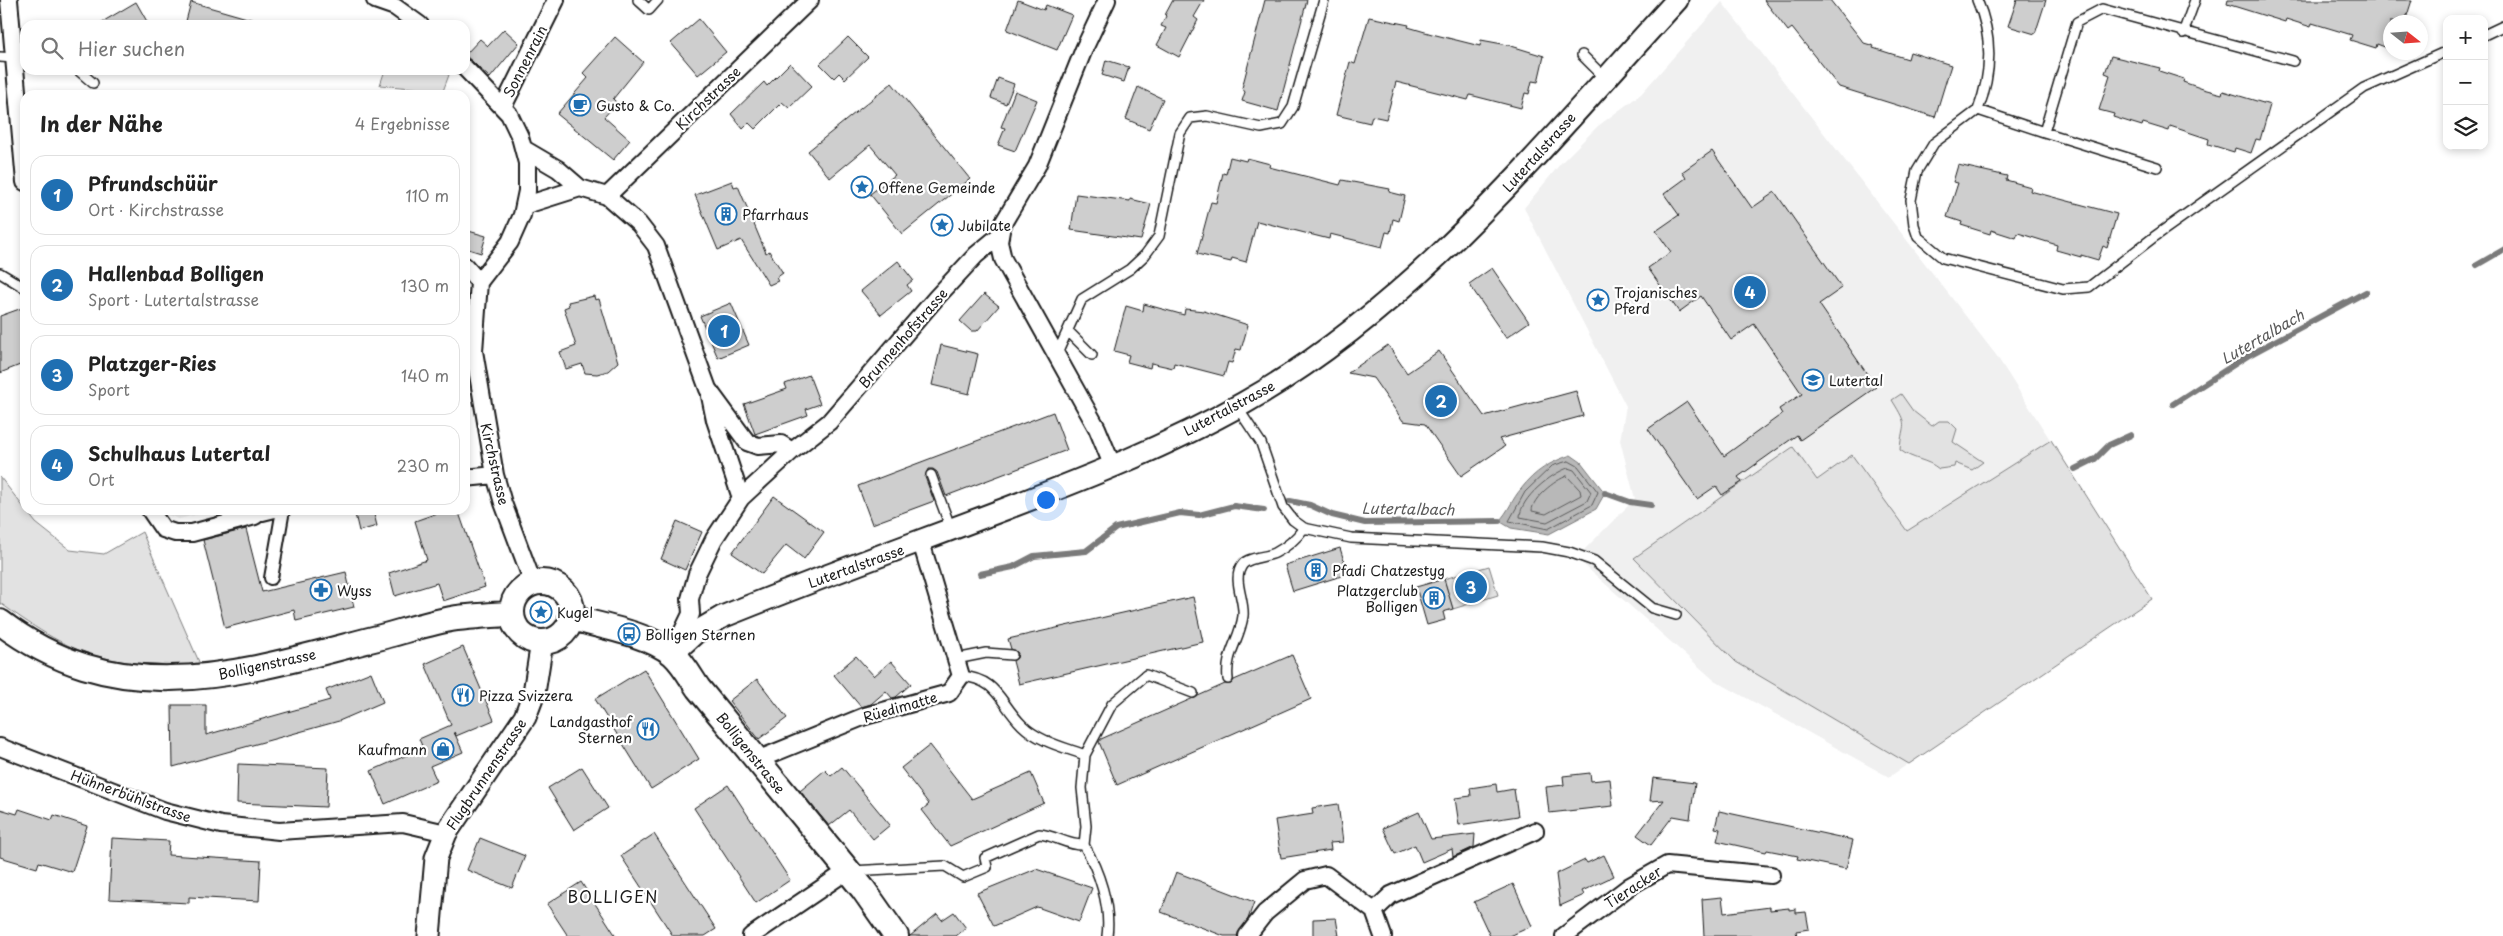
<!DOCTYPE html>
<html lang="de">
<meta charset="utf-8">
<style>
body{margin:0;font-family:"Playpen Sans",sans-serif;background:#f6f6f6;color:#222}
.controls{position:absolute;right:15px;top:15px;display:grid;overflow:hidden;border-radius:10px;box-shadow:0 2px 8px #0003}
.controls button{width:45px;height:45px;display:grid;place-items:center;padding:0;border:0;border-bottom:1px solid #e0e0e0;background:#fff;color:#222;font:25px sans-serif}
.compass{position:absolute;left:2383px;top:15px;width:45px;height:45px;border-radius:50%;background:#fff;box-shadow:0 2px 8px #0003;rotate:107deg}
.you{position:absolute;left:1045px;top:499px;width:18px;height:18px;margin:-12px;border:4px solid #fff;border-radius:50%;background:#1a73e8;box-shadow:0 0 0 8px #1a73e833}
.badge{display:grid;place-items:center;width:32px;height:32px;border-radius:50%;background:#1f6fb2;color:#fff;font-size:16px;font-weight:700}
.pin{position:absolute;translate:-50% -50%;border:2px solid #fff;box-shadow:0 1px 5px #0006}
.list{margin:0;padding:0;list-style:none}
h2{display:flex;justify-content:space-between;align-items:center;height:65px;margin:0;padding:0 20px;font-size:21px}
h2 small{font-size:16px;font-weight:400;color:#767676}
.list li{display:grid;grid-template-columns:32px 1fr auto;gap:15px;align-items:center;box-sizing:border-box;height:80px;margin:0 10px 10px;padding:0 10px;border:1px solid #e0e0e0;border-radius:15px}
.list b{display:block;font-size:19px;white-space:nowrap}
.list p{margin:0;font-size:16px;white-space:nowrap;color:#767676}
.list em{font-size:16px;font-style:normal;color:#767676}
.icon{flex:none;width:28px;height:28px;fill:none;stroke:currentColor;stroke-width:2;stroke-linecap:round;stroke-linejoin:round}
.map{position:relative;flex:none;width:2503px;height:936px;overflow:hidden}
.search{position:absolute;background:#fff;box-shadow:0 2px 8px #0003;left:20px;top:20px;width:450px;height:55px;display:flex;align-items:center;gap:12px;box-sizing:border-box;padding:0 18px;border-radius:15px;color:#767676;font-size:19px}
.panel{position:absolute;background:#fff;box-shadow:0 2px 8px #0003;left:20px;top:90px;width:450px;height:425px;border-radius:15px}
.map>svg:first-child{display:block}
</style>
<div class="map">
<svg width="2503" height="936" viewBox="0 0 2503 936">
<rect width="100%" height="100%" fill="#fff"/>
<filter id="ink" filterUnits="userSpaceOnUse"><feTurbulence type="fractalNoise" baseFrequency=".02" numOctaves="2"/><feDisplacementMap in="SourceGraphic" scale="10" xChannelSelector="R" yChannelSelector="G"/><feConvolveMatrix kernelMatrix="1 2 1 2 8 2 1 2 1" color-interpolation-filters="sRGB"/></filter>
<g filter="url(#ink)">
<path fill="#f0f0f0" d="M1722 2 1996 355 2152 599 1889 777 1714 680 1576 558 1635 499 1620 440 1626 406 1524 208 1561 163 1598 126 1641 94Z
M163 510H214L179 519 165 514Z"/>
<path fill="#e2e2e2" stroke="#7f7f7f" d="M385 70H441L449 75 443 91 380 85Z
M1901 394 1913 411 1932 426 1939 421H1949L1957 429 1953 442 1983 462 1972 470 1955 463 1954 467 1939 469C1927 459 1913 460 1900 450 1902 420 1910 429 1892 400Z
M2051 440 2152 599 1909 764 1736 662 1634 558 1793 447 1817 480 1852 455 1907 531Z
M0 477 36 523 70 550 104 554 142 532 200 664C166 665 130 665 97 656 62 647 30 624 0 603Z
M1489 566 1498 595 1453 609 1444 579Z"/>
<path fill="#b8b8b8" stroke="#7a7a7a" d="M1571 455 1581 462 1605 493 1596 509 1549 534 1511 528 1499 521C1509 511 1512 499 1521 489 1535 471 1550 462 1571 455Z"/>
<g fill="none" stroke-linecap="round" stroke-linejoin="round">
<path stroke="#5a5a5a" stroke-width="1" d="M1569 461 1578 466 1598 492 1592 505 1548 529 1509 521 1525 492 1552 466Z
M1568 468 1574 470 1591 492 1587 501 1547 522 1520 517C1520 498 1552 473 1568 468Z
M1567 476 1580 490 1581 495 1546 514 1532 511C1532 498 1555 480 1567 476Z"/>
<path stroke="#7a7a7a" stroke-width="6" d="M2477 265 2503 250
M2173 404 2249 355 2366 292
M2075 469 2095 459 2109 445 2131 435
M1605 493 1630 502 1651 505
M1290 501 1310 505 1332 515 1365 523 1499 521
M980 574 1013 567 1034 556 1086 551 1116 528 1180 513 1199 515 1234 506 1264 510"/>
</g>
<path fill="#cecece" stroke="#1c1c1c" d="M1018 0 1044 10 1046 5 1072 15 1057 50 1007 30Z
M1173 0H1204L1194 17 1198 20 1179 57 1157 45 1166 28 1161 26 1166 16 1165 15Z
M1265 0H1307L1278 111 1242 101 1245 92 1242 88Z
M1764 0H1830L1864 43 1874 46 1873 48 1908 59 1910 52 1951 65 1935 117 1839 87 1792 28 1788 31Z
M2017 0H2046L2035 34 2008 26Z
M2228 0H2412L2405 22H2390V49L2377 44 2376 48 2350 40 2352 35 2312 23 2311 27 2286 19 2285 22 2227 4Z
M136 2 149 25H97Z
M191 2 254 20V25H185Z
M1369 17 1409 25 1408 27 1432 34 1480 46 1481 40 1508 45 1544 56 1538 82 1532 81 1529 94 1525 93 1521 108 1470 95 1468 100 1396 82 1386 119 1372 116 1370 123 1336 115 1350 62 1355 64Z
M699 19 726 52 698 75 671 43Z
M504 29 519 43 490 78 465 55 480 39 488 46Z
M615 37 643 62 613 99 617 103 604 117 630 140 613 160 557 114 588 78 583 73Z
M848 37 868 57 845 79 839 73 834 78 820 64Z
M2111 56 2160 68 2159 71 2184 79 2183 82 2203 89 2222 94 2223 91 2270 105 2260 140 2256 139 2251 153 2235 148 2234 152 2208 144 2209 139 2170 126 2169 131 2143 123 2142 126 2113 117 2114 114 2099 110 2110 75 2105 73Z
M1106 60 1129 67 1124 82 1102 75Z
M790 63 812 86 789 108 782 102 755 129 749 123 743 129 731 114 764 82 767 86Z
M998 78 1014 84 1006 104 991 98Z
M892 83 970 179 902 234 870 194 895 175 870 145 830 178 808 151Z
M1138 87 1163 99 1149 129 1126 119Z
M1015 91 1037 100 1015 151 998 145 1005 128 1001 127Z
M1712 151 1752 208 1775 192 1842 288 1819 304 1876 387 1800 440 1797 435 1738 477 1742 482 1722 495 1716 486 1697 499 1648 429 1687 402 1724 456 1782 414 1779 409 1802 394 1754 324 1731 340 1701 296 1679 312 1648 268 1671 252 1656 231 1679 215 1664 194 1686 178 1682 172Z
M1230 157 1246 161 1247 158 1270 164 1269 167 1340 185 1342 180 1390 189 1389 192 1405 196 1399 221 1393 219 1390 233 1386 232 1382 247 1330 234 1329 239 1257 221 1246 262 1232 258 1231 262 1197 254 1211 202 1216 203 1223 173 1226 174Z
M1958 165 2007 176 2006 180 2031 187 2030 191 2117 214 2107 248 2103 246 2098 260 2081 255V257L2056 250 2057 245 2018 233 2016 238 1991 230 1990 234 1961 225 1962 222 1947 217 1958 183 1953 182Z
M732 181 734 187 738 186 766 253 769 251 783 273 776 278 778 281 769 285 741 240 718 250 695 195Z
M1076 194 1130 201V199L1151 204 1141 240 1071 230Z
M465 230 486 236 481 253 465 248Z
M898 261 913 280 907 285 911 291 881 315 861 291Z
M1492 268 1529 322 1506 338 1469 284Z
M984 294 999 306 977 331H971L960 321Z
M594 296 595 300 599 299 618 362 608 371 597 374 585 373 582 364 566 369 560 352 576 346 564 308 569 306 568 302Z
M731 303 749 345 718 358 700 316Z
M1144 304 1184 315 1185 309 1204 311 1248 325 1241 350 1236 349 1232 363 1228 362 1224 376 1174 363 1173 368 1151 363 1150 368 1127 362 1129 355 1114 351 1126 306 1143 311Z
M25 307V363L0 373V316Z
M941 345 978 354 969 394 932 385Z
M1388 345 1407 373 1439 351 1484 416 1576 391 1583 416 1499 439 1505 446 1461 476 1425 424 1403 421 1373 378 1348 373Z
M809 375 820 404 806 409 808 415 755 434 744 404 787 389 785 384Z
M1053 412 1067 450 946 496 937 472 933 469H928L925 477 934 501 872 524 858 486Z
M774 496 824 532 804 559 786 545 762 574 732 553Z
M354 510H373L377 526 359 531Z
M446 510H458L485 587 443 601 437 583 395 596 389 573 427 560 415 521Z
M677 521 702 532 685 570 661 559Z
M246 529 262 592 346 572 354 607 296 621 294 610 225 628 203 540Z
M1340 548 1348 574 1293 591 1285 565Z
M1444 579 1453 609 1443 612 1445 620 1427 625 1416 587Z
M1193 597 1203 642 1019 684 1013 661 1017 658 1018 653 1011 649 1008 639Z
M463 647 494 720 456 736 454 732 463 752 430 766 437 781 385 804 371 771 423 748 419 739 451 725 425 664Z
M1292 655 1311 699 1117 785 1099 742 1101 739 1225 684H1231L1234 680Z
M856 656 874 676 891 661 911 684 896 697 892 698 886 691 871 704 861 707 834 675Z
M644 669 699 759 651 789 595 699Z
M371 672 383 702 339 721 173 767 172 705H206V735L330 700 326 690Z
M757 679 787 718 759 739 729 701Z
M930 745 972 799 1031 773 1044 803 950 846 922 810 929 804 901 768Z
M238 764 328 768 326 807 237 803Z
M582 767 608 808 574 830 548 788Z
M842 767 890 825 873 839 849 810 829 826 800 791 825 770 831 776Z
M1590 773 1591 781 1610 779 1613 806 1549 813 1546 787 1564 785 1563 776Z
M1653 778 1695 783 1690 819 1673 816 1651 845 1637 835 1664 800 1650 801Z
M1496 784 1497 792 1514 789 1518 816 1459 825 1455 798 1471 796 1470 788Z
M728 785 790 880 756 903 694 808Z
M1338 804 1343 842 1330 843 1331 850 1281 858 1275 820 1313 814 1312 808Z
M0 809 17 814 19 809 52 820 54 815 87 826 72 872 39 862 37 868 0 857Z
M1719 811 1853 840 1846 869 1797 859 1798 856 1767 850 1766 852 1717 841 1720 829 1715 828Z
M1419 812 1431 839 1475 834 1474 847 1453 857 1452 849 1422 862 1415 845 1395 854 1383 828Z
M654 834 716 929 705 936H673L621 856Z
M112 838 169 841 168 855 261 861 259 901 189 897V903L109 899Z
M480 838 525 856 512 888 467 870Z
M1604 855 1614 876 1582 891 1584 895 1560 906 1556 874 1585 860 1587 863Z
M1036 869 1092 888 1079 922 1037 907 994 926 977 893Z
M1176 872 1254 902 1248 919 1237 936H1224L1161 912Z
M581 882 616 936H568L547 904Z
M1513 884 1532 926 1510 936H1490L1474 902Z
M1722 897 1724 913 1770 907V910L1789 908V910L1796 909V913L1806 912 1809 929 1796 931 1797 936H1704L1702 899Z
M954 912 966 928 956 936H910L937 914 942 920Z
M1336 918 1339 936H1313V919Z"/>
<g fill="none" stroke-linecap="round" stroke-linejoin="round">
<g stroke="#1c1c1c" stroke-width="12">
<path id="service" d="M638 0 649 10 658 0
M1977 0C1993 36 1992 73 1978 110
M2183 33 2195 0
M2484 35 2503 26
M1582 55 1606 79
M0 57 14 58
M2293 61 2102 9 2077 22 2044 132 1978 110 1934 143 1917 171 1911 200 1914 225 1918 237 1943 258 2063 289 2089 287 2154 237 2364 88 2447 51
M78 70 93 83
M2044 132 2157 167
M0 273 25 288
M1068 331 1092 355
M1056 356 1082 299 1130 269 1145 255 1159 236 1180 133 1190 118 1207 116 1261 128 1282 124 1293 107 1324 0
M1237 407 1261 443 1283 507 1293 520 1304 528 1351 538 1542 547 1569 552 1594 561 1652 608 1676 615
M931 475 951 529
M956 659 986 653 1012 655
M1228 679C1225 653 1240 640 1243 616 1245 600 1231 578 1243 564 1249 557 1267 557 1275 553 1287 547 1296 539 1304 528
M1085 755 1112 704 1146 675 1193 693
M1084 845C1099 871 1111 906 1107 936
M851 871 945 866 963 877 987 867 985 858 1039 834C1055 835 1068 846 1084 845L1086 826 1082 788 1085 755C1063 747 1038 741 1022 725 999 702 998 679 961 676"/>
</g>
<g stroke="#1c1c1c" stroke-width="16">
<path id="pedestrian" d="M255 516 279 510
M271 578 283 510"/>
</g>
<g stroke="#1c1c1c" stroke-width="20">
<path id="minor" d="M9 0 25 182
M375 0 395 7 420 25
M1107 0 1084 49 1037 166 1002 225 999 242 1003 259 1097 428 1113 467
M465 68 509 114 520 137 527 163V191L522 215 510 242 479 282 474 351 495 475 503 503 533 583
M503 107 556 0
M524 149 558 169 580 188
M607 196 810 0
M526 205 580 188 607 196 639 224 656 246 708 389 747 442 758 446 781 444 792 451
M465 266 479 282
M710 396 715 420 741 498
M465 478 495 475
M150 510 163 529 175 533H192L255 516
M675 647 691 614 690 599 697 574 714 539 741 498 792 451 829 422 936 298 976 255 999 236
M0 747 165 811 221 825 279 831 403 823 446 833
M757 760 865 716 949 693 961 676 921 542
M1374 911 1391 895 1535 831
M751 936 847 871
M1247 936 1265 913 1305 880 1326 875 1374 911 1383 936
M1564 936 1630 886 1667 865 1771 875"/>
</g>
<g stroke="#1c1c1c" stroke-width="25">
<path id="tertiary" d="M672 654 695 633 722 617C815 579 910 545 1005 509 1086 478 1168 446 1244 403 1418 304 1544 145 1677 0
M429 936 436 858 446 833 525 717 534 693 542 642"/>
</g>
<g stroke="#1c1c1c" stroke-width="28">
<path id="secondary" d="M512 612a30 30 0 1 1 60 0a30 30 0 1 1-60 0Z
M571 618C601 626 649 634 673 654 683 663 690 676 698 688L863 889 896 936
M0 622C125 717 250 670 385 636 407 630 429 623 451 619 471 616 492 615 512 614"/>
</g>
<use href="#service" stroke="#fff" stroke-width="9"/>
<use href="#pedestrian" stroke="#fff" stroke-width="12"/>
<use href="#minor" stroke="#fff" stroke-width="16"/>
<use href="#tertiary" stroke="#fff" stroke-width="21"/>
<use href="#secondary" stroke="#fff" stroke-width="24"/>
</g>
</g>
<defs>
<g id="cafe-ring" transform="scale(1.125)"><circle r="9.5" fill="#fff" stroke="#1f6fb2" stroke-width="1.5"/><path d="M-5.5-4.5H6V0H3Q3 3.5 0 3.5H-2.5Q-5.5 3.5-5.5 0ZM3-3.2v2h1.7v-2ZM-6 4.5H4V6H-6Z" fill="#1f6fb2"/></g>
<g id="sight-ring" transform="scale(1.125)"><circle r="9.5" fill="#fff" stroke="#1f6fb2" stroke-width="1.5"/><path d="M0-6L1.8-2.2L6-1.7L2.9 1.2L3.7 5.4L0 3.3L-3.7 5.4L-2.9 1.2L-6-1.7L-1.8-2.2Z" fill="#1f6fb2"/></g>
<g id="building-ring" transform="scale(1.125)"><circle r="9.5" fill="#fff" stroke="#1f6fb2" stroke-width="1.5"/><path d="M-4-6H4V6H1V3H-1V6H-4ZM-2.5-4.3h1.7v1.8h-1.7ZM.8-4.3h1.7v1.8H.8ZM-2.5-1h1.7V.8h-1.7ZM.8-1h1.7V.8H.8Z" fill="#1f6fb2"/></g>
<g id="school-ring" transform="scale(1.125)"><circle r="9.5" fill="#fff" stroke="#1f6fb2" stroke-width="1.5"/><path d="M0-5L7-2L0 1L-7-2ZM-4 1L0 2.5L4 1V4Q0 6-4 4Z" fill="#1f6fb2"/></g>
<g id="pharmacy-ring" transform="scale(1.125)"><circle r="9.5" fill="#fff" stroke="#1f6fb2" stroke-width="1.5"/><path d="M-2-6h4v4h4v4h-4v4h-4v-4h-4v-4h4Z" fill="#1f6fb2"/></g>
<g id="bus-ring" transform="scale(1.125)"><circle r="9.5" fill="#fff" stroke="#1f6fb2" stroke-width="1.5"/><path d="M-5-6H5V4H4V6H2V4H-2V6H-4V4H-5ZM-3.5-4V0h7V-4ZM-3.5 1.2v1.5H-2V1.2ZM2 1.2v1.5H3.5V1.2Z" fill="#1f6fb2"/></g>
<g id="restaurant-ring" transform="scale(1.125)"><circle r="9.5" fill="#fff" stroke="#1f6fb2" stroke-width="1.5"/><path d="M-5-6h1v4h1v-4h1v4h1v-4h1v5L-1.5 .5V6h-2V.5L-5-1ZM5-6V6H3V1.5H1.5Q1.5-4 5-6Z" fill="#1f6fb2"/></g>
<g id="shop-ring" transform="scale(1.125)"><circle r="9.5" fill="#fff" stroke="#1f6fb2" stroke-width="1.5"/><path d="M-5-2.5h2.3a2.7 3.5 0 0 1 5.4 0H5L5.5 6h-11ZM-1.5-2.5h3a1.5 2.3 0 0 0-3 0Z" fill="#1f6fb2"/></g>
</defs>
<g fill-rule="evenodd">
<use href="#cafe-ring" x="580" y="105"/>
<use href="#sight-ring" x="862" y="187"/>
<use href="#building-ring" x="726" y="214"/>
<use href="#sight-ring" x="942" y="225"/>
<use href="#sight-ring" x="1598" y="300"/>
<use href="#school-ring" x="1813" y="380"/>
<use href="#building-ring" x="1316" y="570"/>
<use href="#pharmacy-ring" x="321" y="590"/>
<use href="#building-ring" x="1434" y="598"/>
<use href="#sight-ring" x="541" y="612"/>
<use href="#bus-ring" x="629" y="634"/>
<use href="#restaurant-ring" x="463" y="695"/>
<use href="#restaurant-ring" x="648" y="729"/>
<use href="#shop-ring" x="443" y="749"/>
</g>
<g text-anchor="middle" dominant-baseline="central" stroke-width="4.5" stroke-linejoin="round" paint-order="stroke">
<g font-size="14" fill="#1c1c1c" stroke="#fff">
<text transform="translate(525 61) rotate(-63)">Sonnenrain</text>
<text transform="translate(708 98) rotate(-44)">Kirchstrasse</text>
<text transform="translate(1539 152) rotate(-48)">Lutertalstrasse</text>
<text transform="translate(903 338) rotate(-49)">Brunnenhofstrasse</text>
<text transform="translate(1229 408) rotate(-28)">Lutertalstrasse</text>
<text transform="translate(495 464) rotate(77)">Kirchstrasse</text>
<text transform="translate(856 566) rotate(-20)">Lutertalstrasse</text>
<text transform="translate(267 664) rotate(-12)">Bolligenstrasse</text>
<text transform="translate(900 707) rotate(-16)">Rüedimatte</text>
<text transform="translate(751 753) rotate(51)">Bolligenstrasse</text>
<text transform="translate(486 774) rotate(-56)">Flugbrunnenstrasse</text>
<text transform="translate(131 796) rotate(20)">Hühnerbühlstrasse</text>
<text transform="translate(1633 887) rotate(-33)">Tieracker</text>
</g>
<g font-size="14" fill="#1c1c1c" stroke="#fff" text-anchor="start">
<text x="596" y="105">Gusto &amp; Co.</text>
<text x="878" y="187">Offene Gemeinde</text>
<text x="742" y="214">Pfarrhaus</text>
<text x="958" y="225">Jubilate</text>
<text x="1614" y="292">Trojanisches<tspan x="1614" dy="16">Pferd</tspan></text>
<text x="1829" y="380">Lutertal</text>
<text x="1332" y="570">Pfadi Chatzestyg</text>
<text x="337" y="590">Wyss</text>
<text x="1418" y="590" text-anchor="end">Platzgerclub<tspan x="1418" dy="16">Bolligen</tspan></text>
<text x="557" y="612">Kugel</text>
<text x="645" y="634">Bolligen Sternen</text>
<text x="479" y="695">Pizza Svizzera</text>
<text x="632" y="721" text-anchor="end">Landgasthof<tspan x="632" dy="16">Sternen</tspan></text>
<text x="427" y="749" text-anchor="end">Kaufmann</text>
</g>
<g font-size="15" font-style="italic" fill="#5a5a5a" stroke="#fff">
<text transform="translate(2262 336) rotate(-30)">Lutertalbach</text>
<text transform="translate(1408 508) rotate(1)">Lutertalbach</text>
</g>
<g font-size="16" letter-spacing="1" fill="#1c1c1c" stroke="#fff">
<text x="613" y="896">BOLLIGEN</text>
</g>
</g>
</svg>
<div class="controls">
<button>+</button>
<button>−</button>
<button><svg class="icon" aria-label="layers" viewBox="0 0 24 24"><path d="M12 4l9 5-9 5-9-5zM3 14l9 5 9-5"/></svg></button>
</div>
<svg class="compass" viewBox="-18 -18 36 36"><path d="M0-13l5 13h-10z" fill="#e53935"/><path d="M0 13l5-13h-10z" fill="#767676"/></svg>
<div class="you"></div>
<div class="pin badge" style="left:724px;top:331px">1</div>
<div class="pin badge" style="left:1441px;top:401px">2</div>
<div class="pin badge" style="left:1471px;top:587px">3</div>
<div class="pin badge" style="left:1750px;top:292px">4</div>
<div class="search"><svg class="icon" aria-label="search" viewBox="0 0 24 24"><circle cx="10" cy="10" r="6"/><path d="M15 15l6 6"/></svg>Hier suchen</div>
<section class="panel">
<h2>In der Nähe<small>4 Ergebnisse</small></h2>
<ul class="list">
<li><span class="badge">1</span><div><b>Pfrundschüür</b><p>Ort · Kirchstrasse</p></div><em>110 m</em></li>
<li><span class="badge">2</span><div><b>Hallenbad Bolligen</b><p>Sport · Lutertalstrasse</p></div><em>130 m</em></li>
<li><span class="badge">3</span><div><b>Platzger-Ries</b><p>Sport</p></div><em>140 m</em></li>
<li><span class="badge">4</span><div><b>Schulhaus Lutertal</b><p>Ort</p></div><em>230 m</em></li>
</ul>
</section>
</div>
